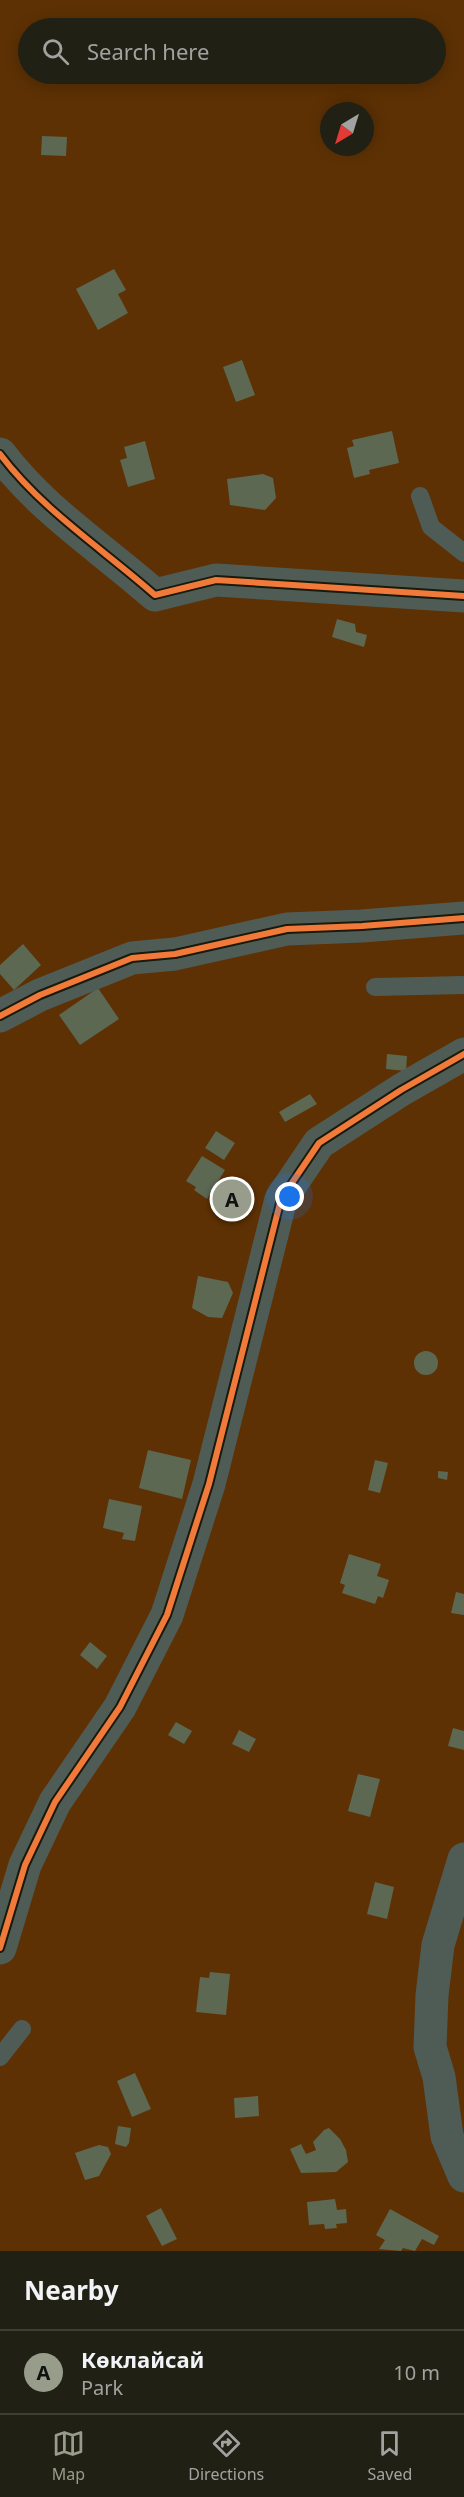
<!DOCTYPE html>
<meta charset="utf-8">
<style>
body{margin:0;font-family:"Noto Sans",sans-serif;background:#2d2e22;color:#f1f3f6}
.compass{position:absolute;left:320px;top:102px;width:54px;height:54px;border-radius:50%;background:#202114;box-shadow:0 3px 15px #0003;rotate:218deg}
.you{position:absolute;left:290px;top:1197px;width:21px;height:21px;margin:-15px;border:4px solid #fff;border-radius:50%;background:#1a73e8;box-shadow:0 0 0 9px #1a73e833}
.badge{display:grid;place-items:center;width:39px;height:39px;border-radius:50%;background:#989c8a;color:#111;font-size:20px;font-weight:700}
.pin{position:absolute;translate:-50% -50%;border:3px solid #fff;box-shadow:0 2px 6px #0006}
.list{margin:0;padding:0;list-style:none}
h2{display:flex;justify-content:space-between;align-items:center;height:78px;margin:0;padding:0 24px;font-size:26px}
h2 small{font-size:20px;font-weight:400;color:#a2a3a0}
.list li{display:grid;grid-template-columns:39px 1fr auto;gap:18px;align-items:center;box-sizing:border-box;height:84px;padding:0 24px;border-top:2px solid #3d3e34}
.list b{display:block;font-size:22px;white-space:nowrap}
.list p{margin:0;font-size:20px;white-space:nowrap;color:#a2a3a0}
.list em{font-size:20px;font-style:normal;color:#a2a3a0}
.icon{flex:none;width:33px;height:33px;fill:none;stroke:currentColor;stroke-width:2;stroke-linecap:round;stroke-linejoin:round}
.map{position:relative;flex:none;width:464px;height:2251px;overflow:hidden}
.search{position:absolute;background:#202114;box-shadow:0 3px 15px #0003;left:18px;right:18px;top:18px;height:66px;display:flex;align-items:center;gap:15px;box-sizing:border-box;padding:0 21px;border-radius:33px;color:#a2a3a0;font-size:22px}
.sheet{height:162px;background:#202114}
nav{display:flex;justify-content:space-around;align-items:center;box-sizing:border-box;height:84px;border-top:2px solid #3d3e34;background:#202114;font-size:16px;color:#a2a3a0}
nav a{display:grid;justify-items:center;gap:3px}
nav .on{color:#989c8a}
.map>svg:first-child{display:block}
</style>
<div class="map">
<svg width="464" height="2251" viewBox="0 0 464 2251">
<rect width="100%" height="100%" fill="#2a2c1b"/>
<path fill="#5d3104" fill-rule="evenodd" d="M0 0H464V2251H0ZM28 28H436V74H28ZM329 111H365V147H329Z"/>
<path fill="#5d6853" d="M416 19 426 26 427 28H406L405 22Z
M436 37H443L445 50 436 52Z
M334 74H365L366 80 335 83Z
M42 136 67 137 66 156 41 155Z
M114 269 126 290 118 294 128 313 98 330 76 289Z
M242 360 255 395 236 402 223 367Z
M392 431 399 463 369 470 370 474 354 478 347 448 354 446 352 440Z
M145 441 155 479 128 487 120 460 127 458 124 447Z
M263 474 273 478 276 498 265 510 230 505 227 479Z
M337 619 355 624 356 632 367 635 364 647 332 637Z
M23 944 41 965 14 990 0 974V965Z
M98 988 119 1019 80 1045 59 1015Z
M387 1054 407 1056 406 1071 386 1069Z
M310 1094 317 1104 285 1122 279 1112Z
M216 1131 235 1143 224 1160 205 1148Z
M202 1156 225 1170 207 1199 194 1190 196 1187 186 1181Z
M198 1276 228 1282 233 1293 222 1318 208 1317 192 1308Z
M414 1363a12 12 0 1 1 24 0a12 12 0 1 1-24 0Z
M148 1450 191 1460 182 1499 139 1488Z
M375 1460 388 1463 380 1493 368 1490Z
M438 1471 448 1472 447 1480 438 1478Z
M109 1499 142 1506 135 1541 122 1539 124 1533 103 1528Z
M349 1554 381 1564 377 1576 389 1580 383 1598 378 1596 375 1604 342 1593 345 1585 340 1583Z
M456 1592 464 1594V1615L451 1613Z
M90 1642 107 1656 97 1669 80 1655Z
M176 1722 192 1731 184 1744 168 1735Z
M453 1728 464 1731V1750L448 1746Z
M239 1730 256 1739 249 1752 232 1744Z
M358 1774 380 1779 370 1817 348 1811Z
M375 1882 394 1887 387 1919 367 1914Z
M210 1972 230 1974 226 2015 196 2012 200 1977 209 1978Z
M135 2073 151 2109 132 2117 117 2081Z
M258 2096 259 2116 235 2118 234 2098Z
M118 2126 131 2128 129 2143 126 2147 115 2144Z
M329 2128 340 2139 346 2150 348 2162 336 2172 301 2173 290 2149 301 2144 306 2154 316 2150 313 2142 324 2130Z
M99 2145 108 2147 111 2154 99 2176 85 2180 75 2153Z
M335 2199 337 2210 346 2209 347 2223 336 2224 337 2228 325 2229 324 2224 309 2225 307 2202Z
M161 2208 177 2239 162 2246 146 2216Z
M390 2209 439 2236 434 2245 422 2239 415 2251 403 2248 401 2251 379 2249 385 2240 376 2235Z"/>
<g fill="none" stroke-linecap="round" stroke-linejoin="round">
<path stroke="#4f5c56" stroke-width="18" d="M420 496 431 527 464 553
M375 987 464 985
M0 2057 22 2029"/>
<path stroke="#4f5c56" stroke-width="33" d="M0 454C42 510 103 549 155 595L216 580 464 596
M0 1016 40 995 132 958 175 954 287 929 362 926 464 918
M464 1859 438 1945 432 1995 430 2047 439 2077 447 2136 464 2176
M0 1948 25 1865 55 1802 120 1707 167 1615 209 1484 281 1199 319 1143 401 1090 464 1054"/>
<g stroke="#181a0c" stroke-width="10">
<path id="cycleway" d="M0 454C42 510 103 549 155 595L216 580 464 596
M0 1016 40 995 132 958 175 954 287 929 362 926 464 918
M0 1948 25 1865 55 1802 120 1707 167 1615 209 1484 281 1199 319 1143 401 1090 464 1054"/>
</g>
<use href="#cycleway" stroke="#f17a3a" stroke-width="6"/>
</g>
</svg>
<svg class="compass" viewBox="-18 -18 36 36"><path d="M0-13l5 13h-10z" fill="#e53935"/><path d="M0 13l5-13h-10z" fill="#a2a3a0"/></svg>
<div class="you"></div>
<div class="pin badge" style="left:232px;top:1199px">A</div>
<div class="search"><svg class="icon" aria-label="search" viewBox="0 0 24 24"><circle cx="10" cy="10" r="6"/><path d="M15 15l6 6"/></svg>Search here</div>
</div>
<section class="sheet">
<h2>Nearby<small></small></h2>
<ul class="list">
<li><span class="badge">A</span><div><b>Көклайсай</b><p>Park</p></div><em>10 m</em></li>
</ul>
</section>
<nav>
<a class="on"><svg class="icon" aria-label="map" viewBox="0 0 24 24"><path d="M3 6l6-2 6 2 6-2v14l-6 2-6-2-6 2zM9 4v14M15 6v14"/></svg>Map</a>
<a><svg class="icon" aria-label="directions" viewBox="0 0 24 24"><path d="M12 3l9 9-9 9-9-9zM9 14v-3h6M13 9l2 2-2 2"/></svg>Directions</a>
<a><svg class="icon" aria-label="saved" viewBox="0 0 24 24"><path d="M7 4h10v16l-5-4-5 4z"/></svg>Saved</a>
</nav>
